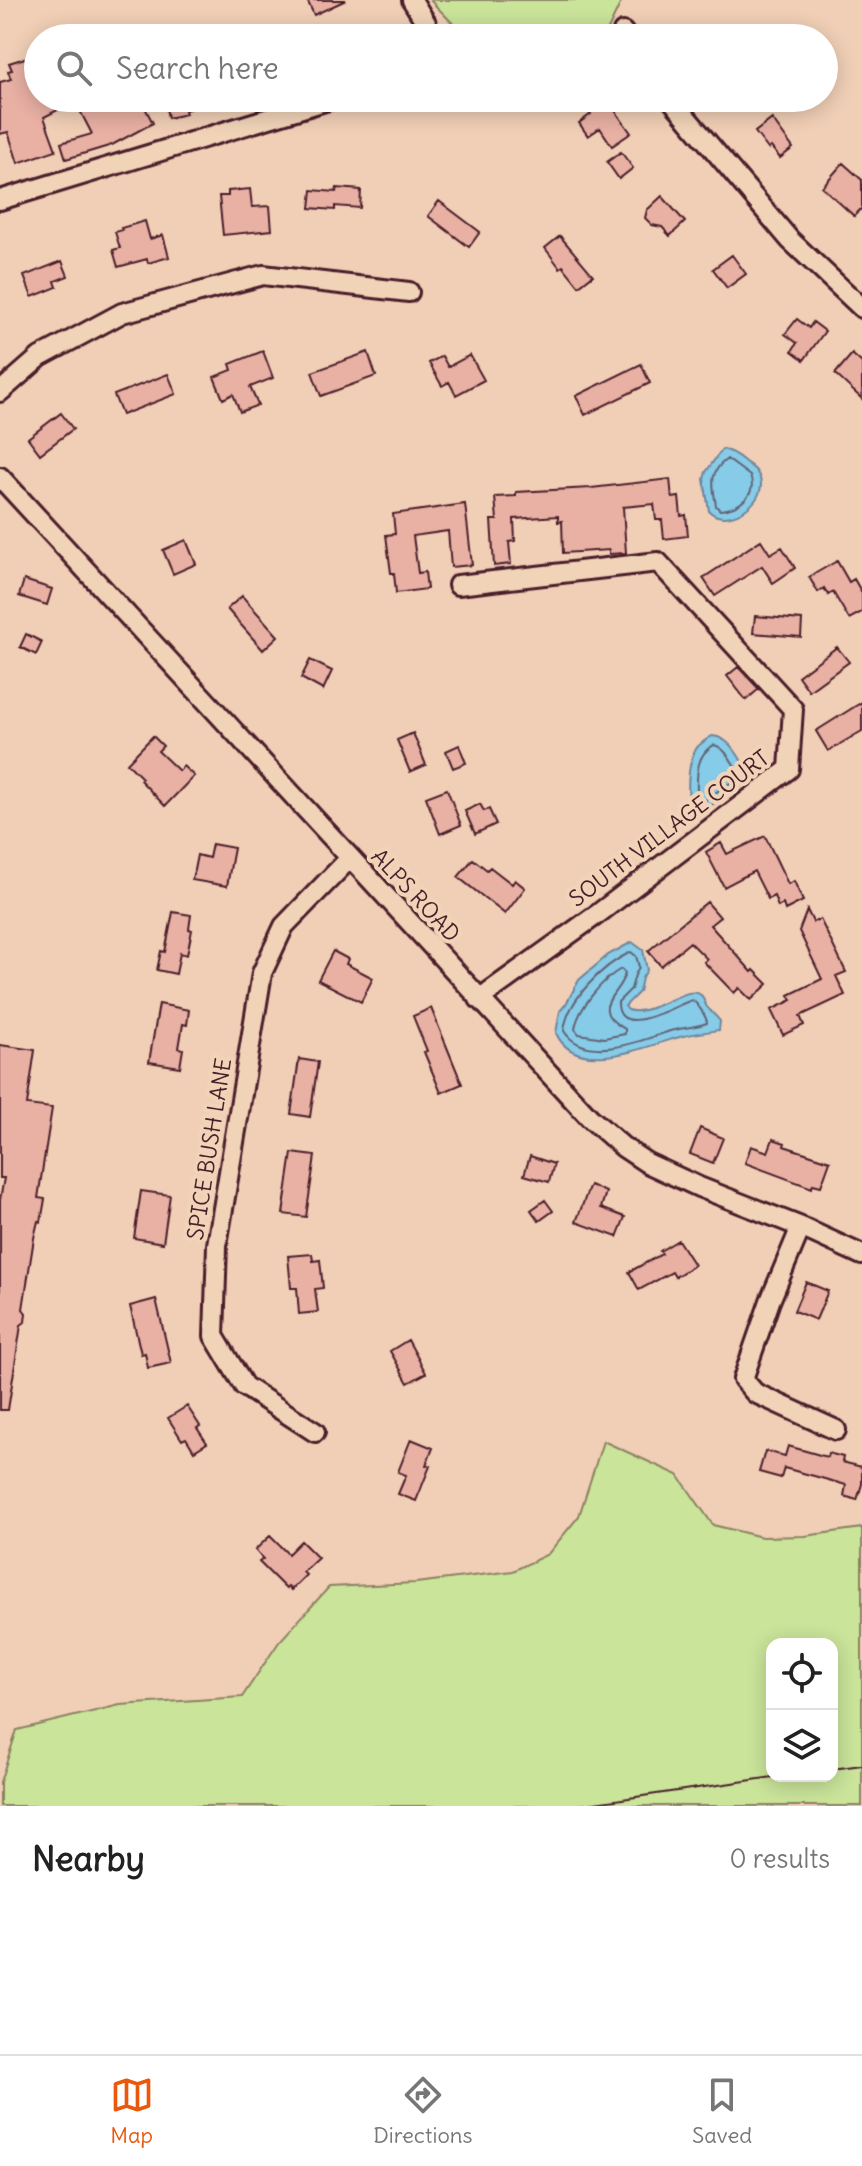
<!DOCTYPE html>
<style>
body{margin:0;font-family:Delius,sans-serif;background:#f2f2f2;color:#222}
.controls{position:absolute;right:24px;bottom:24px;display:grid;overflow:hidden;border-radius:16px;box-shadow:0 4px 20px #0003}
.controls button{width:72px;height:72px;display:grid;place-items:center;padding:0;border:0;border-bottom:2px solid #e0e0e0;background:#fff;color:#222;font:40px sans-serif}
.list{margin:0;padding:0;list-style:none}
h2{display:flex;justify-content:space-between;align-items:center;height:104px;margin:0;padding:0 32px;font-size:34px}
h2 small{font-size:26px;font-weight:400;color:#767676}
.icon{flex:none;width:44px;height:44px;fill:none;stroke:currentColor;stroke-width:2;stroke-linecap:round;stroke-linejoin:round}
.map{position:relative;flex:none;width:862px;height:1806px;overflow:hidden}
.search{position:absolute;background:#fff;box-shadow:0 4px 20px #0003;left:24px;right:24px;top:24px;height:88px;display:flex;align-items:center;gap:20px;box-sizing:border-box;padding:0 28px;border-radius:44px;color:#767676;font-size:30px}
.sheet{height:248px;background:#fff}
nav{display:flex;justify-content:space-around;align-items:center;box-sizing:border-box;height:112px;border-top:2px solid #e0e0e0;background:#fff;font-size:22px;color:#767676}
nav a{display:grid;justify-items:center;gap:4px}
nav .on{color:#ea580c}
.map>svg:first-child{display:block}
</style>
<div class="map">
<svg width="862" height="1806" viewBox="0 0 862 1806">
<rect width="100%" height="100%" fill="#f1cfb6"/>
<filter id="ink" filterUnits="userSpaceOnUse"><feTurbulence type="fractalNoise" baseFrequency=".0125" numOctaves="2"/><feDisplacementMap in="SourceGraphic" scale="16" xChannelSelector="R" yChannelSelector="G"/><feConvolveMatrix kernelMatrix="1 2 1 2 8 2 1 2 1" color-interpolation-filters="sRGB"/></filter>
<g filter="url(#ink)">
<path fill="#cae49a" stroke="#8a8262" stroke-width="2" fill-rule="evenodd" d="M430 0H622L604 38H467Z
M603 1441 678 1475 713 1525 762 1537 805 1536 862 1528V1806H0V1782L17 1730 120 1705 242 1697 279 1642 329 1587 416 1583 513 1571 548 1554 579 1516ZM832 1644V1776H772V1644Z"/>
<path fill="#86cbe7" stroke="#6e869c" stroke-width="2" d="M722 449C731 451 737 455 744 461 749 465 755 468 758 474 773 499 728 530 709 511L704 479 706 472Z
M712 736C731 737 747 765 747 782L699 813 692 810C686 795 687 764 696 749 700 743 706 740 712 736Z
M632 942 643 950 647 970 642 978 639 992 625 1006 628 1010C651 1018 687 983 701 995 704 998 704 1003 707 1007 711 1012 716 1016 720 1021L719 1030C705 1032 690 1034 676 1038 644 1047 575 1077 556 1033L560 1011 566 1004 579 980 608 955Z"/>
<g fill="none" stroke-linecap="round" stroke-linejoin="round">
<path stroke="#626476" stroke-width="2" d="M727 459 750 476C758 495 738 509 720 510L716 506C713 485 708 473 727 459Z
M714 745C725 747 736 766 739 777L700 803 697 799C697 779 694 755 714 745Z
M631 952 636 956 639 967 635 975 631 989 618 1002C617 1041 676 1005 692 1000 697 1003 707 1017 707 1023 695 1027 682 1028 670 1031 641 1041 585 1064 564 1031 567 1000 603 965 631 952Z
M621 969 625 973C621 994 586 1008 625 1029V1034L604 1038 579 1034 575 1029C578 1008 603 979 621 969Z"/>
</g>
<path fill="#e9b0a4" stroke="#4a1f2b" stroke-width="2" d="M307 0H346L314 15Z
M38 54V98H140L153 123 112 145 66 159 61 143 92 134 75 101 44 117 56 150 18 163 8 132 0 134V82L11 79 8 71 12 70 9 63Z
M164 98H211V103L185 110 186 114 168 118Z
M580 98H606L631 133 612 146 600 128 588 136 579 123 591 114Z
M772 119 793 148 780 158 771 147 768 149 755 132Z
M621 152 633 168 619 179 607 162Z
M843 163 862 180V208L854 216 822 187Z
M337 188 361 190 360 208 335 206V210L310 208 312 190 336 192Z
M250 189 252 207 270 206 272 230 223 235 219 196H228V191Z
M662 196 685 222 670 236 662 227 652 225 645 218 647 210Z
M439 201 480 232 469 247 428 216Z
M145 221 150 239 163 235 169 257 148 263 147 259 118 267 113 250 120 248 115 232 122 230 121 228Z
M560 236 593 275 579 286 563 266 560 268 545 248Z
M732 255 746 274 727 288 713 269Z
M62 261 68 276 55 281 57 287 32 297 24 276Z
M797 319 809 328 813 322 825 331 804 360 792 351 797 343 785 334Z
M263 351 273 378 250 387 258 405 240 412 233 394 223 399 214 377 232 370 230 364Z
M368 352 376 376 321 396 312 372Z
M852 354 862 363V399L835 374Z
M470 355 484 380 456 395 449 382 442 386 429 363 442 356 448 367Z
M641 364 650 383 585 415 576 396Z
M168 374 176 394 122 415 114 395Z
M61 413 73 429 40 454 28 438Z
M670 479 672 498 679 497 681 516 686 515 688 536 664 539 662 520H656L654 504 623 507 626 553 609 554V550L563 553 562 521 558 522V516L514 519 515 541 509 542 511 564 494 566 491 520H497L495 497 516 496V492L591 488Z
M465 504 472 565 451 567 448 531 413 536 418 573 425 572 427 589 396 593 394 573H391L386 535 395 534 393 514Z
M186 540 196 564 173 574 163 550Z
M761 540 770 554 782 547 795 568 773 583 762 566 715 596 703 578Z
M837 561 849 582 854 579 862 593V612L849 619 833 592 828 595 824 588 818 592 809 577Z
M24 580 52 589 47 605 19 596Z
M242 596 278 636 263 650 227 609Z
M755 616 802 620 801 637 753 633Z
M26 634 42 642 36 655 20 647Z
M837 647 849 662 809 691 798 676Z
M310 660 332 671 323 690 301 678Z
M738 667 759 689 746 700 727 676Z
M862 702V731L828 751 816 731Z
M413 733 426 765 410 772 397 740Z
M153 736 163 746 158 751 179 771 183 766 194 776 165 806 140 780 142 778 127 763Z
M459 745 466 763 453 768 446 751Z
M447 789 461 825 440 834 426 797Z
M480 804 484 811 489 809 496 824 475 834 465 811Z
M765 836 788 884 794 881 803 901 785 910 783 904 778 907 774 896 768 899 754 871 724 887 706 852 721 843 727 854Z
M212 844 234 848 227 886 192 880 197 855 209 858Z
M473 859 487 870 490 867 512 884 515 880 525 888 505 914 458 877Z
M707 902 720 917 710 925 752 972 754 970 768 984 751 1000 739 988 734 993 704 962 707 959 690 942 661 966 648 951Z
M807 910 813 922 820 919 846 972 836 976 845 995 800 1016 804 1025 783 1035 771 1010 792 1000 789 995 822 979 799 931Z
M173 912 191 915 189 929 192 930 187 955 180 953 176 974 157 970 161 951 165 952Z
M333 951 348 959 346 964 373 978 361 1002 318 980Z
M159 1004 189 1010 187 1025 183 1024 179 1048 183 1049 180 1067 149 1062Z
M431 1008 462 1084 441 1093 424 1052 427 1051 413 1016Z
M0 1045 35 1050 27 1105 52 1108 38 1198 45 1199 41 1222 38 1221 34 1238 23 1309 26 1313 25 1322 21 1325 8 1410H0V1200L4 1178H0Z
M299 1059 318 1062 310 1117 291 1114Z
M700 1128 723 1138 713 1163 690 1154Z
M773 1139 785 1143 784 1146 830 1161 821 1186 813 1184 812 1188 745 1163 751 1146 768 1152Z
M292 1153 315 1156 306 1217 283 1214Z
M530 1156 554 1164 549 1182 524 1175Z
M590 1185 606 1192 601 1208 625 1217 617 1237 576 1222Z
M141 1191 170 1195 163 1243 134 1238Z
M545 1200 553 1211 539 1221 531 1210Z
M678 1240 694 1265 675 1277 672 1272 639 1290 629 1272 662 1254 660 1251Z
M312 1254 313 1261 320 1260 323 1288 315 1289 318 1312 299 1314 297 1288H291L288 1256Z
M806 1282 828 1291 816 1320 794 1311Z
M156 1299 171 1363 148 1368 145 1353 141 1354 130 1306Z
M408 1340 426 1373 408 1383 390 1351Z
M187 1406 200 1426 197 1428 207 1443 194 1451 186 1438 182 1440 168 1418Z
M411 1439 433 1448 426 1465 430 1466 416 1501 398 1494 406 1475 398 1472Z
M788 1446 827 1457 828 1453 843 1457 842 1462 862 1467V1484L857 1500 844 1496 846 1485 814 1476 784 1468 781 1478 759 1472 765 1451 785 1456Z
M270 1536 288 1554 301 1541 318 1558 303 1572 306 1575 291 1590 288 1587 286 1589 259 1562 263 1559 255 1550Z"/>
<g fill="none" stroke-linecap="round" stroke-linejoin="round">
<g stroke="#4a1f2b" stroke-width="24">
<path id="minor" d="M412 0 426 23 429 38
M623 32 627 38
M670 98 790 240 862 308
M0 200 335 98
M0 392 40 357 122 313 263 275 409 292
M0 477 590 1118 623 1147 647 1163 699 1187 801 1227 862 1255
M458 585 658 562 793 709 789 769 599 913 479 999
M801 1227 770 1301 743 1379 755 1393 836 1430
M315 1432 244 1386 214 1336 217 1245 262 973 284 926 350 858"/>
</g>
<use href="#minor" stroke="#f1d4b8" stroke-width="18"/>
<path stroke="#4a1f2b" stroke-width="2" d="M832 1769 862 1765
M574 1806 780 1776"/>
</g>
</g>
<g text-anchor="middle" dominant-baseline="central" stroke-width="8" stroke-linejoin="round" paint-order="stroke">
<g font-size="22" fill="#4a1f2b" stroke="#f1d4b8">
<text transform="translate(669 828) rotate(-37)">SOUTH VILLAGE COURT</text>
<text transform="translate(416 895) rotate(47)">ALPS ROAD</text>
<text transform="translate(209 1149) rotate(-81)">SPICE BUSH LANE</text>
</g>
</g>
</svg>
<div class="controls">
<button><svg class="icon" aria-label="locate" viewBox="0 0 24 24"><circle cx="12" cy="12" r="6"/><path d="M12 2v4M12 18v4M2 12h4M18 12h4"/></svg></button>
<button><svg class="icon" aria-label="layers" viewBox="0 0 24 24"><path d="M12 4l9 5-9 5-9-5zM3 14l9 5 9-5"/></svg></button>
</div>
<div class="search"><svg class="icon" aria-label="search" viewBox="0 0 24 24"><circle cx="10" cy="10" r="6"/><path d="M15 15l6 6"/></svg>Search here</div>
</div>
<section class="sheet">
<h2>Nearby<small>0 results</small></h2>
<ul class="list">
</ul>
</section>
<nav>
<a class="on"><svg class="icon" aria-label="map" viewBox="0 0 24 24"><path d="M3 6l6-2 6 2 6-2v14l-6 2-6-2-6 2zM9 4v14M15 6v14"/></svg>Map</a>
<a><svg class="icon" aria-label="directions" viewBox="0 0 24 24"><path d="M12 3l9 9-9 9-9-9zM9 14v-3h6M13 9l2 2-2 2"/></svg>Directions</a>
<a><svg class="icon" aria-label="saved" viewBox="0 0 24 24"><path d="M7 4h10v16l-5-4-5 4z"/></svg>Saved</a>
</nav>
